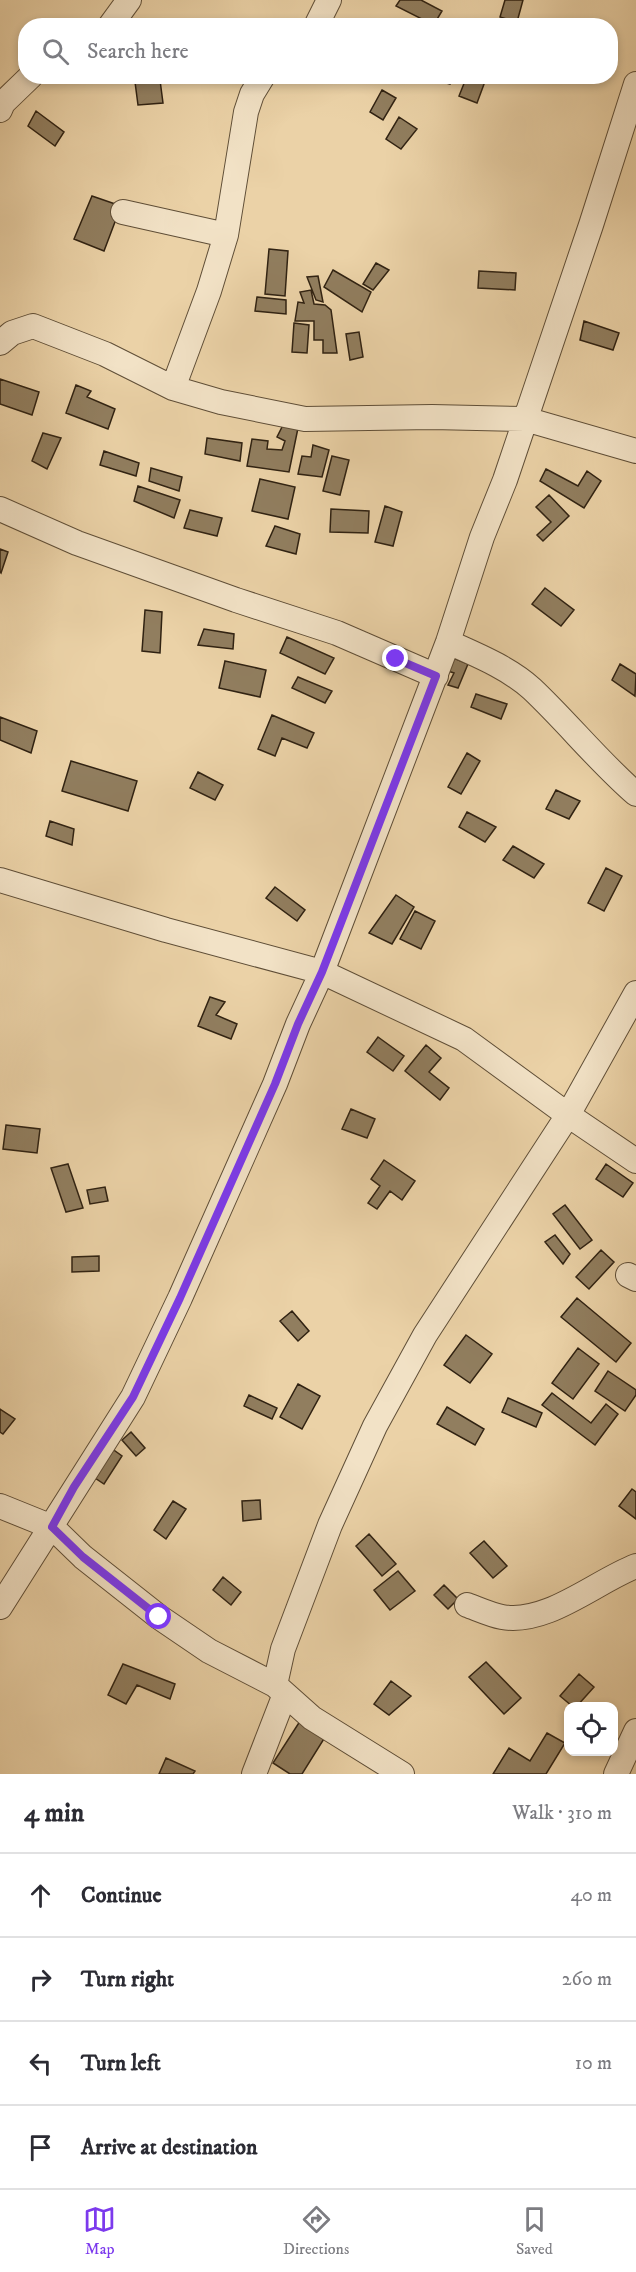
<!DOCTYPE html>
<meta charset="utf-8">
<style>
body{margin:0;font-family:"IM FELL DW Pica",serif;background:#f2f2f3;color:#2b2b33}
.controls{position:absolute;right:18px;bottom:18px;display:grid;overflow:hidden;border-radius:12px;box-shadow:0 3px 9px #0003}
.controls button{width:54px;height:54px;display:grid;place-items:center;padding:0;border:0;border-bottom:2px solid #e1e1e2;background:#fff;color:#2b2b33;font:30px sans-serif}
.stop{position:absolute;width:18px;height:18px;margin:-14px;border:4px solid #7c3aed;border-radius:50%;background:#fff}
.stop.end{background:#7c3aed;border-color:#fff;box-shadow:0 2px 6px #0008}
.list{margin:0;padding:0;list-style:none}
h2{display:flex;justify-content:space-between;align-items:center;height:78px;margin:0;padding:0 24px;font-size:26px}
h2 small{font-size:20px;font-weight:400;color:#7c7c81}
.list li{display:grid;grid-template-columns:39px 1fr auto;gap:18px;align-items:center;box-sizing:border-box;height:84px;padding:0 24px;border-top:2px solid #e1e1e2}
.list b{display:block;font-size:22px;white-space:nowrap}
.list em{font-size:20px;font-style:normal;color:#7c7c81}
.icon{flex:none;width:33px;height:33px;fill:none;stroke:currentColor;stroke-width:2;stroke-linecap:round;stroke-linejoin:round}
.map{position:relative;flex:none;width:636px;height:1774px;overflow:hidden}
.search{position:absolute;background:#fff;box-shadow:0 3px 9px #0003;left:18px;right:18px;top:18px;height:66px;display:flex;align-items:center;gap:15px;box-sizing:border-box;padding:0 21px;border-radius:24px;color:#7c7c81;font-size:22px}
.sheet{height:414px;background:#fff}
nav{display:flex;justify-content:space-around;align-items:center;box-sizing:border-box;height:84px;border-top:2px solid #e1e1e2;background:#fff;font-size:16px;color:#7c7c81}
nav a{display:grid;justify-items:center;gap:3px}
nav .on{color:#7c3aed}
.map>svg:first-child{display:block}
</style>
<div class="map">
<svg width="636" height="1774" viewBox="0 0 636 1774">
<rect width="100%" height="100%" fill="#ebd2a7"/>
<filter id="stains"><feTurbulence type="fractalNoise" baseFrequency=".00333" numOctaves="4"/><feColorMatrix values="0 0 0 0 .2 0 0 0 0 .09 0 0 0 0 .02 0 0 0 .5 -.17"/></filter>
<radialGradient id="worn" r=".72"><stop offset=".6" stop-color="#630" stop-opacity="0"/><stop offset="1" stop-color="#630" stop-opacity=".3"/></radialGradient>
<path fill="#917e5f" stroke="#302212" stroke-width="1.5" d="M400 0H421L442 11 433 26H418L422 19 396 6Z
M505 0H523L517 22 500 17Z
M428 76H452L450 84 428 78Z
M467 76H487L477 103 459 96Z
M160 80 163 103 138 105 135 82Z
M382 90 396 98 383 120 370 112Z
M36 111 64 132 55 146 28 126Z
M399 117 417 129 401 149 386 139Z
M92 196 121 206 104 251 74 239Z
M269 249 288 251 285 296 265 294Z
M376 263 389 270 373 290 363 284Z
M333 270 371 292 362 312 324 287Z
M479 271 516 273 515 290 478 288Z
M318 276 323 302 316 300 307 277Z
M311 290 314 304 325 305 331 310 337 353H323V340H314V321H295L298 302 304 303 300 292Z
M257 297 286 300V314L255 311Z
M584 321 619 333 613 350 580 340Z
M294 323 309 325 307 353 292 352Z
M359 332 363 357 350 360 346 334Z
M0 379 39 392 32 415 0 404Z
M76 385 91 391 87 397 115 409 108 429 66 413Z
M283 425 298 428 289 472 247 466 252 439 268 441 267 449 282 450 285 441 277 437Z
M43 433 61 438 47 469 32 461Z
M207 438 242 443 240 461 205 454Z
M313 445 329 450 322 477 298 474 302 456 311 457Z
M104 451 139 463 136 476 100 465Z
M332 456 349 460 340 495 323 491Z
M151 468 182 477 179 491 149 481Z
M546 469 578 486 587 471 601 481 584 508 540 481Z
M260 479 295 487 288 519 252 511Z
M138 486 180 500 174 518 134 501Z
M549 495 569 516 543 541 537 535 551 522 536 507Z
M385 506 402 512 393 546 375 542Z
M331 509 369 511 368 533 330 532Z
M190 510 222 518 217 536 184 528Z
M275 526 300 534 296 554 266 546Z
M0 549 8 552 1 573 0 572Z
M545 588 574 610 561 626 532 604Z
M145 610 162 612 160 653 142 651Z
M204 629 234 634 233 649 198 645Z
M287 637 334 658 325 674 280 653Z
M451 657 468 664 458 688 448 685 454 673 445 670Z
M225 661 266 670 260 697 219 688Z
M620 664 636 674 635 696 612 680Z
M298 677 332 691 325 703 292 688Z
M476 694 507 704 501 719 471 707Z
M272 715 314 733 307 748 282 738 275 756 258 749Z
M0 717 37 731 31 753 0 740Z
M467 753 480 761 461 794 448 787Z
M71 761 137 781 128 811 62 791Z
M198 772 223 785 215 800 190 788Z
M556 790 580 801 569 819 546 809Z
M467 812 496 827 485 842 459 827Z
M50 821 74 829 72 845 46 836Z
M513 846 544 864 534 878 503 860Z
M606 868 622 876 604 911 588 903Z
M275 887 305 910 297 921 266 898Z
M396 895 414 907 392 944 369 933Z
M415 911 435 921 421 949 400 939Z
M210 997 225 1002 216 1015 237 1024 231 1039 198 1026Z
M378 1037 404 1056 393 1071 367 1052Z
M426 1045 441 1058 429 1072 449 1088 440 1100 405 1071Z
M351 1109 375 1119 367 1138 342 1129Z
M6 1125 40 1129 37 1153 3 1149Z
M384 1160 415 1181 402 1200 390 1191 377 1209 368 1203 380 1186 371 1179Z
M68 1164 83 1208 66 1212 51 1168Z
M606 1164 633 1183 623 1197 596 1179Z
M105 1187 108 1201 90 1204 87 1190Z
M565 1205 592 1240 580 1249 553 1214Z
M555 1235 570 1254 563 1264 545 1242Z
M601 1250 614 1262 589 1289 576 1277Z
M99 1256V1271L72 1272V1257Z
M577 1298 631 1343 616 1362 561 1317Z
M292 1311 309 1331 298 1341 280 1321Z
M466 1335 492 1354 470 1383 444 1365Z
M578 1348 599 1364 573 1399 552 1383Z
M608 1371 636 1390V1395L625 1411 595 1391Z
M298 1384 320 1396 302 1429 280 1417Z
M552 1393 591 1423 606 1404 618 1414 595 1445 542 1405Z
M249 1395 277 1408 272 1419 244 1406Z
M508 1398 542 1413 536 1427 502 1412Z
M447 1407 484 1429 475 1445 437 1424Z
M0 1409 15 1419 3 1434 0 1432Z
M131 1432 145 1448 136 1456 122 1440Z
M111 1448 122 1456 104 1484 92 1476Z
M632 1489 636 1492V1519L619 1506Z
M260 1500 261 1519 243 1521 242 1501Z
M173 1501 186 1509 166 1539 154 1530Z
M369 1534 396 1564 382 1576 356 1546Z
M484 1541 507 1566 493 1578 470 1553Z
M398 1571 415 1591 390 1610 374 1590Z
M223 1577 241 1592 231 1605 213 1590Z
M444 1585 458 1599 448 1609 434 1595Z
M486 1662 521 1698 504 1714 469 1677Z
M123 1664 175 1684 170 1699 137 1685 126 1704 108 1695Z
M579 1674 594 1687 577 1706H572L560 1696Z
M391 1681 411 1696 389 1715 374 1704Z
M302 1718 327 1734 302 1774H290L273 1763Z
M547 1733 565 1743 546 1774H493L509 1748 530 1761Z
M166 1758 195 1771 193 1774H159Z"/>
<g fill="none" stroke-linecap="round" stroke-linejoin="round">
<g stroke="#5f4e37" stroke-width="26">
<path id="minor" d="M110 26 129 0
M316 26 329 0
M0 110 3 103 31 76
M123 212 226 235
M0 343 12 333 33 326 105 354 173 388 221 402 305 419 432 417 525 419 636 451
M173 388 209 291 226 235 246 112 252 94 263 76
M0 509 77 543 236 600 337 633 436 676
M448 642C477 655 509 668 532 689 568 723 599 762 636 794
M0 880 166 930 322 972 464 1039 568 1115 636 1161
M628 1275 636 1279
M0 1506 52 1527 83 1557 159 1617 209 1651 275 1685
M467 1605C478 1609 491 1615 502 1617 547 1625 595 1582 636 1566
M0 1607 133 1397 180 1298 275 1084 298 1024 322 972 448 642 482 537 505 480 591 225 636 84
M254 1774 285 1694
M402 1774 312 1718 275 1685 283 1649 330 1525 375 1426 425 1335 568 1115 636 993
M616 1774 636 1731"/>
</g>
<use href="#minor" stroke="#f2e2c6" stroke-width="24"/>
</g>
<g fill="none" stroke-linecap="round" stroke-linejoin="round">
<path stroke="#7c3aed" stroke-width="8" d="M159 1617 83 1557 52 1527 74 1487 133 1397 180 1298 275 1084 298 1024 322 972 436 676 396 659"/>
</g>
<rect width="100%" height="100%" filter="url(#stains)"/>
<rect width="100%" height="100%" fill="url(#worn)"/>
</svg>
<div class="controls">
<button><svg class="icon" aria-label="locate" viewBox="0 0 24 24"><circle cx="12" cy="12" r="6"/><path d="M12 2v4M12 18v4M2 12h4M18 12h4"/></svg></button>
</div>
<div class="stop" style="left:159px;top:1617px"></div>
<div class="stop end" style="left:396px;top:659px"></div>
<div class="search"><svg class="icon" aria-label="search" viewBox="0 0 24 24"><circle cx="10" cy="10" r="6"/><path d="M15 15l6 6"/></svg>Search here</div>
</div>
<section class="sheet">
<h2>4 min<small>Walk · 310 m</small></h2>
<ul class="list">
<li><svg class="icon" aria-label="ahead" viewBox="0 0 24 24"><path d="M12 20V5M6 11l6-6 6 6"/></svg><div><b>Continue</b></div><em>40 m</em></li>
<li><svg class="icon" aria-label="right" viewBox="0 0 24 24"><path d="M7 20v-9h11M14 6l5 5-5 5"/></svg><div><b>Turn right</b></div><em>260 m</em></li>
<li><svg class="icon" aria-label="left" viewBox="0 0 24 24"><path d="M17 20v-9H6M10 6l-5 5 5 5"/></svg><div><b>Turn left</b></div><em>10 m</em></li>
<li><svg class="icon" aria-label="arrive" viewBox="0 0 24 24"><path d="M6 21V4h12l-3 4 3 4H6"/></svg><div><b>Arrive at destination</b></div></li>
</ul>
</section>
<nav>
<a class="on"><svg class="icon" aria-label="map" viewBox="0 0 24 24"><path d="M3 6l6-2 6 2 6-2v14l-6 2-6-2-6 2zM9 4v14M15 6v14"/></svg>Map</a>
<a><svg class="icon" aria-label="directions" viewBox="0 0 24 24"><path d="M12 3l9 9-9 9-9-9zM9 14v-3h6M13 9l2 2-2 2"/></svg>Directions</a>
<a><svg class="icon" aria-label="saved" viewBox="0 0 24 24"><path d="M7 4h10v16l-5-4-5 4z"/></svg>Saved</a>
</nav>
